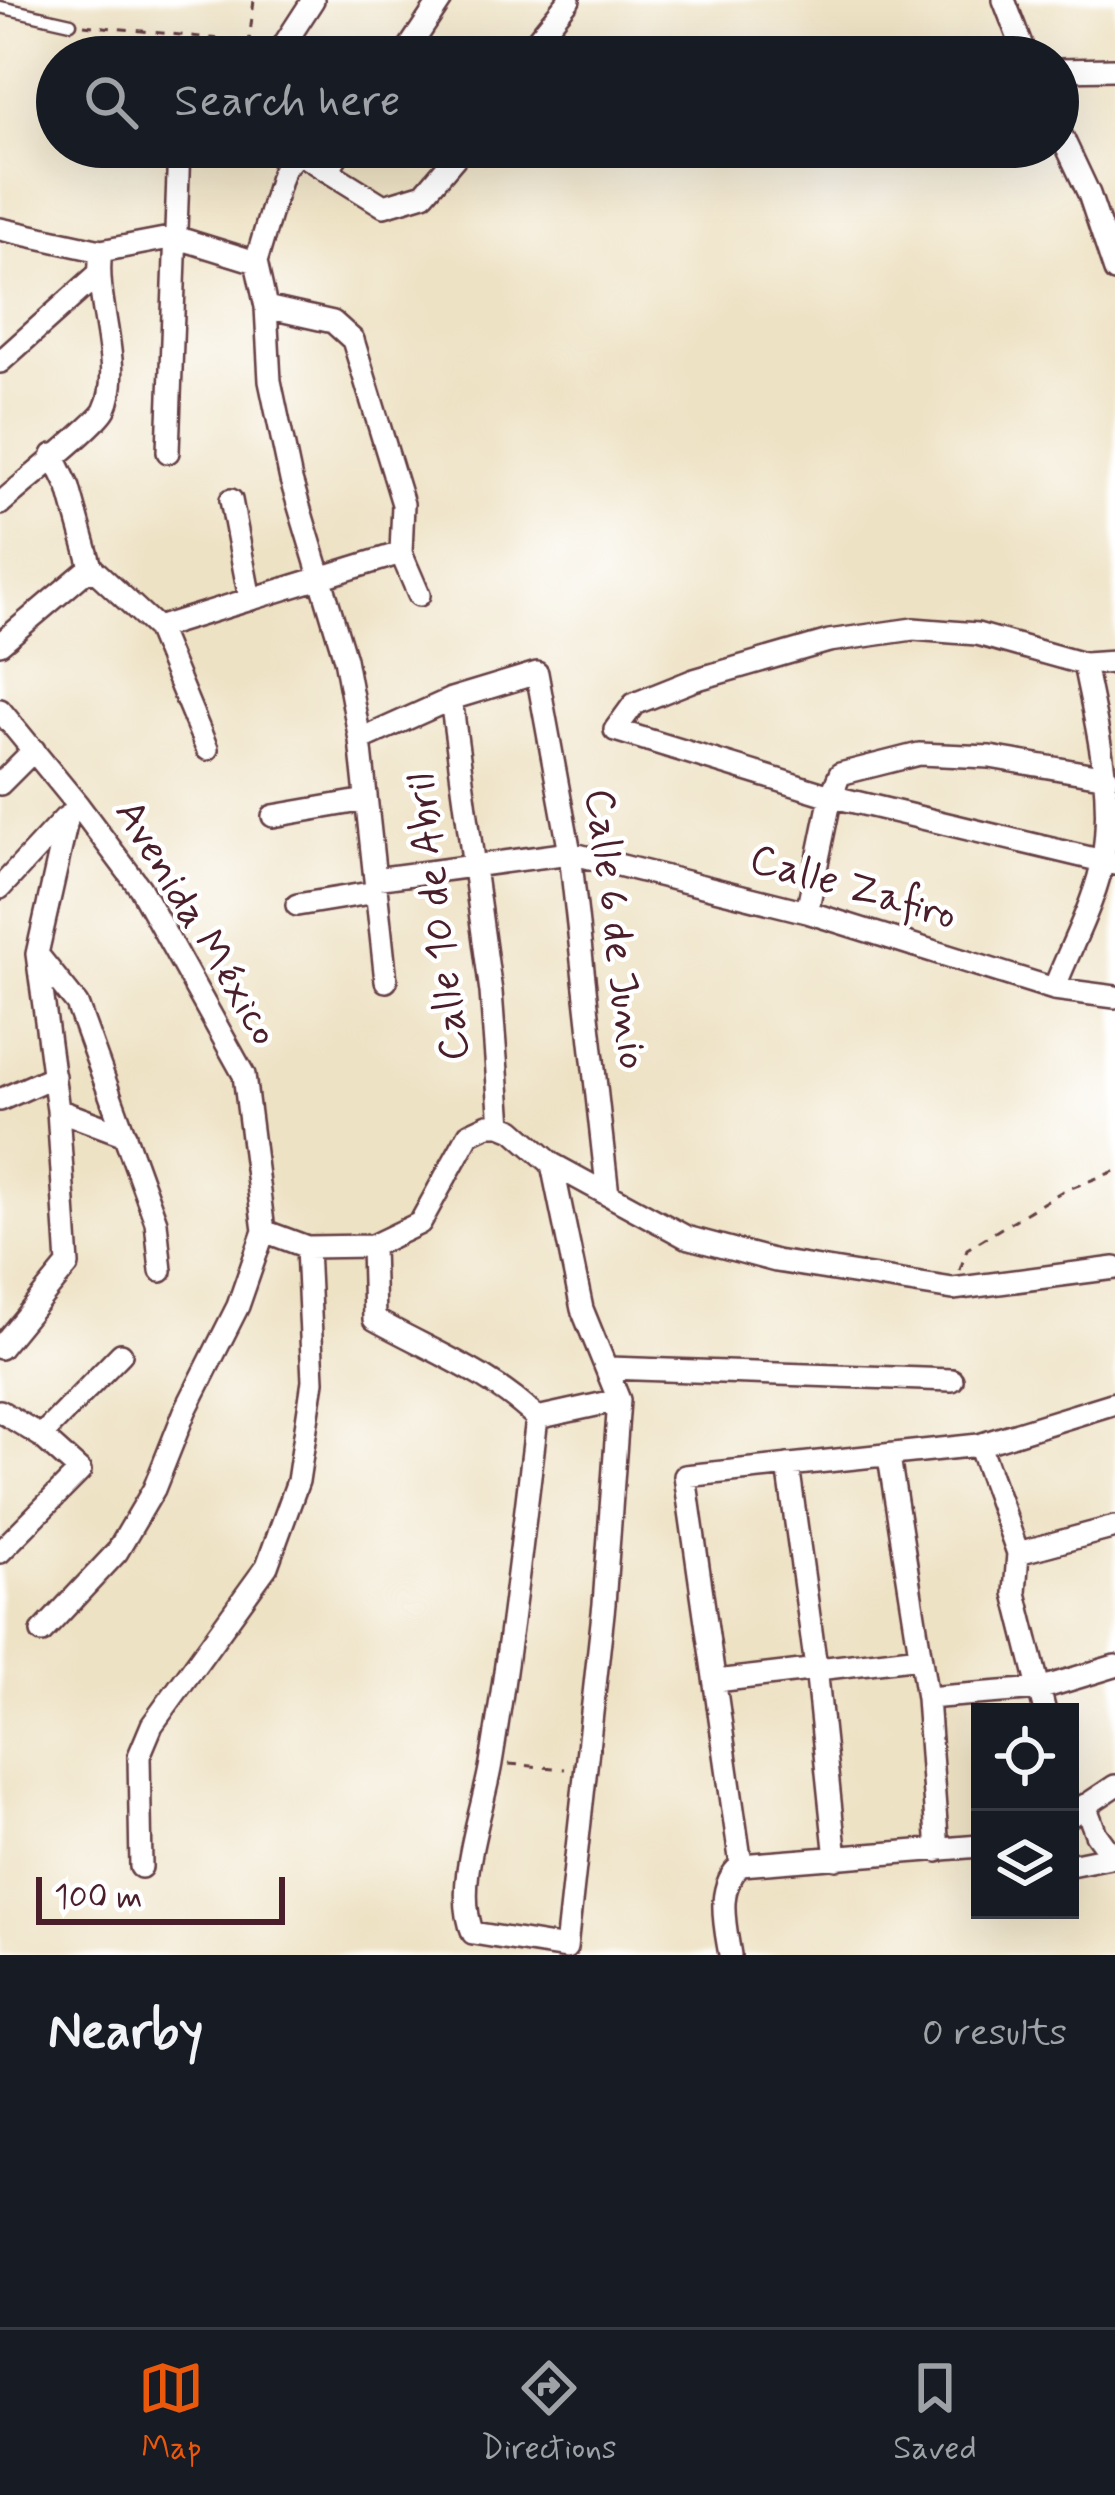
<!DOCTYPE html>
<meta charset="utf-8">
<style>
body{margin:0;font-family:Mynerve,sans-serif;background:#242831;color:#f1f3f6}
.controls{position:absolute;right:36px;bottom:36px;display:grid;overflow:hidden;border-radius:0px;box-shadow:0 12px 48px #0002}
.controls button{width:108px;height:108px;display:grid;place-items:center;padding:0;border:0;border-bottom:3px solid #363941;background:#171b24;color:#f1f3f6;font:60px sans-serif}
.scale{position:absolute;left:36px;bottom:30px;width:249px;box-sizing:border-box;padding-left:12px;border:6px solid #4a1f2b;border-top:0;font-size:33px;line-height:42px;white-space:nowrap;color:#4a1f2b;-webkit-text-stroke:9px #fff;paint-order:stroke}
.list{margin:0;padding:0;list-style:none}
h2{display:flex;justify-content:space-between;align-items:center;height:156px;margin:0;padding:0 48px;font-size:51px}
h2 small{font-size:39px;font-weight:400;color:#9ea1a6}
.icon{flex:none;width:66px;height:66px;fill:none;stroke:currentColor;stroke-width:2;stroke-linecap:round;stroke-linejoin:round}
.map{position:relative;flex:none;width:1115px;height:1955px;overflow:hidden}
.search{position:absolute;background:#171b24;box-shadow:0 12px 48px #0002;left:36px;right:36px;top:36px;height:132px;display:flex;align-items:center;gap:30px;box-sizing:border-box;padding:0 42px;border-radius:66px;color:#9ea1a6;font-size:45px}
.sheet{height:372px;background:#171b24}
nav{display:flex;justify-content:space-around;align-items:center;box-sizing:border-box;height:168px;border-top:3px solid #363941;background:#171b24;font-size:33px;color:#9ea1a6}
nav a{display:grid;justify-items:center;gap:6px}
nav .on{color:#ea580c}
.map>svg:first-child{display:block}
</style>
<div class="map">
<svg width="1115" height="1955" viewBox="0 0 1115 1955">
<rect width="100%" height="100%" fill="#fff"/>
<filter id="ink" filterUnits="userSpaceOnUse"><feTurbulence type="fractalNoise" baseFrequency=".00833" numOctaves="2"/><feDisplacementMap in="SourceGraphic" scale="24" xChannelSelector="R" yChannelSelector="G"/><feConvolveMatrix kernelMatrix="1 2 1 2 8 2 1 2 1" color-interpolation-filters="sRGB"/></filter>
<filter id="wash" filterUnits="userSpaceOnUse"><feTurbulence type="fractalNoise" baseFrequency=".004" numOctaves="4" result="noise"/><feDisplacementMap in="SourceGraphic" scale="48" xChannelSelector="R" yChannelSelector="G"/><feGaussianBlur stdDeviation="2.7" result="paint"/><feColorMatrix in="noise" values="0 0 0 0 0 0 0 0 0 0 0 0 0 0 0 0 0 1.4 0 .05"/><feComposite in="paint" operator="in"/></filter>
<g filter="url(#wash)">
<rect width="100%" height="100%" fill="#eee2c4"/>
</g>
<g filter="url(#ink)">
<g fill="none" stroke-linecap="round" stroke-linejoin="round">
<g stroke="#633c42" stroke-width="15">
<path id="service" d="M0 7 71 23"/>
</g>
<g stroke="#633c42" stroke-width="26">
<path id="minor" d="M1004 0 1026 57
M276 57 313 0
M403 57 441 0
M523 57 569 0
M1058 70 1115 69
M1058 128 1089 194 1115 271
M289 147 384 206 424 194 464 147
M297 153 283 170 256 262 266 307 270 381 291 480 345 659 360 740 386 981
M327 171 343 147
M0 229 101 251 175 237 256 262
M266 307 333 322 353 340 403 504 401 553 419 595
M0 362 96 276
M168 452 179 147
M53 455 69 488 91 567
M231 500 250 599
M0 504C17 488 100 422 105 409 125 366 93 300 101 251
M91 567 157 628 207 749
M157 628 401 553
M0 644 91 567
M1115 662 1084 664 977 634 913 629 829 641 694 680 634 704 615 730 834 797 1115 864
M451 699 491 992 501 1125
M0 710 78 805 140 888 244 1075 264 1231 307 1247 372 1246 420 1223 469 1134 488 1125H501L513 1130 552 1164 686 1237 776 1261 953 1289 1115 1268
M360 740 451 699 537 673 570 853 608 1195
M0 784 34 750
M273 816 366 800
M375 879 570 853 807 912 1054 989 1115 997
M0 888 65 818
M297 905 376 892
M807 912 831 796 840 774 919 754 990 757 1107 777
M41 959 77 1004 156 1222 161 1271
M1054 989C1069 949 1097 898 1103 858 1114 791 1097 729 1084 664
M0 1100 54 1076
M58 1110 125 1135
M552 1164 582 1309 619 1400 604 1604 566 1948 473 1933C453 1887 483 1812 491 1763 510 1649 523 1533 537 1418L619 1400
M372 1246 374 1319C431 1351 489 1372 537 1418
M0 1348 68 1265 58 1110 37 954 68 816
M609 1368 952 1380
M0 1411 41 1436 80 1471 0 1552
M41 1436 121 1354
M979 1445 1018 1553 1015 1593 1045 1712
M889 1457 927 1698 938 1851
M788 1465 816 1667 836 1859
M1018 1553 1115 1527
M42 1632 117 1552 154 1489 185 1411 238 1306 264 1231
M716 1681 920 1657
M927 1698 1039 1689 1115 1666
M1085 1805 1096 1834 1112 1856
M1070 1816 1115 1786
M741 1865 685 1476 979 1445 1115 1403
M1070 1865 1115 1856
M141 1867 139 1756 152 1725 267 1566 298 1481 313 1381 307 1247
M730 1955C725 1925 715 1887 741 1865L980 1846"/>
</g>
<path stroke="#633c42" stroke-width="3" stroke-dasharray="9 9" stroke-linecap="butt" d="M84 25 249 42 254 0
M960 1270 967 1249 1061 1192 1115 1171
M509 1764 565 1769"/>
<use href="#service" stroke="#fff" stroke-width="10"/>
<use href="#minor" stroke="#fff" stroke-width="21"/>
</g>
</g>
<g text-anchor="middle" dominant-baseline="central" stroke-width="9" stroke-linejoin="round" paint-order="stroke">
<g font-size="42" fill="#4a1f2b" stroke="#fff">
<text transform="translate(853 888) rotate(16)">Calle Zafiro</text>
<text transform="translate(439 917) rotate(-97)">Calle 10 de Abril</text>
<text transform="translate(196 923) rotate(59)">Avenida México</text>
<text transform="translate(615 929) rotate(83)">Calle 6 de Junio</text>
</g>
</g>
</svg>
<div class="controls">
<button><svg class="icon" aria-label="locate" viewBox="0 0 24 24"><circle cx="12" cy="12" r="6"/><path d="M12 2v4M12 18v4M2 12h4M18 12h4"/></svg></button>
<button><svg class="icon" aria-label="layers" viewBox="0 0 24 24"><path d="M12 4l9 5-9 5-9-5zM3 14l9 5 9-5"/></svg></button>
</div>
<div class="scale">100 m</div>
<div class="search"><svg class="icon" aria-label="search" viewBox="0 0 24 24"><circle cx="10" cy="10" r="6"/><path d="M15 15l6 6"/></svg>Search here</div>
</div>
<section class="sheet">
<h2>Nearby<small>0 results</small></h2>
<ul class="list">
</ul>
</section>
<nav>
<a class="on"><svg class="icon" aria-label="map" viewBox="0 0 24 24"><path d="M3 6l6-2 6 2 6-2v14l-6 2-6-2-6 2zM9 4v14M15 6v14"/></svg>Map</a>
<a><svg class="icon" aria-label="directions" viewBox="0 0 24 24"><path d="M12 3l9 9-9 9-9-9zM9 14v-3h6M13 9l2 2-2 2"/></svg>Directions</a>
<a><svg class="icon" aria-label="saved" viewBox="0 0 24 24"><path d="M7 4h10v16l-5-4-5 4z"/></svg>Saved</a>
</nav>
